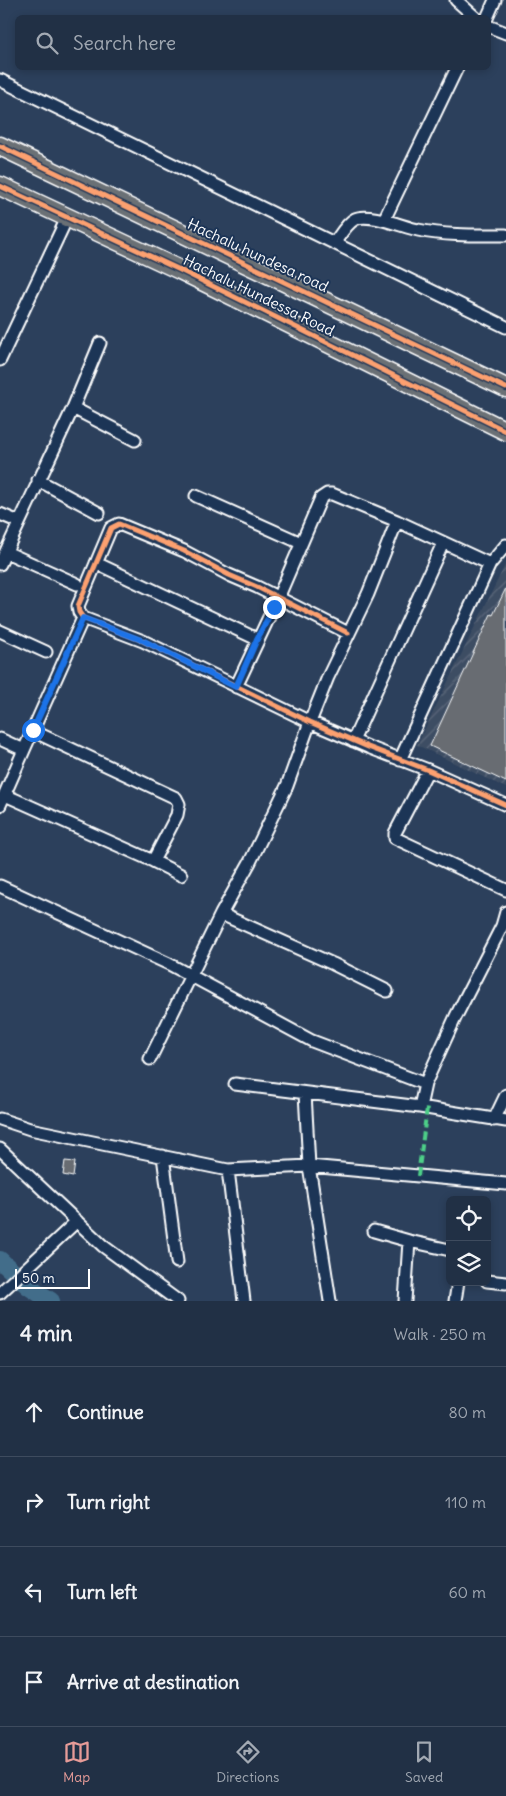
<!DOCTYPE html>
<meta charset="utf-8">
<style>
body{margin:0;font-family:Delius,sans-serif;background:#2d3c50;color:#f1f3f6}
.controls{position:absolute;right:15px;bottom:15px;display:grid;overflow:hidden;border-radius:8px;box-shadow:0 2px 8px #0003}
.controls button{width:45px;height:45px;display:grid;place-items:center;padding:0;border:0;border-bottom:1px solid #3e4b5e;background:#213045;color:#f1f3f6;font:25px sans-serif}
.scale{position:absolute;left:15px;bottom:12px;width:75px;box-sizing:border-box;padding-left:5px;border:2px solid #fff;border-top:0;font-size:14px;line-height:18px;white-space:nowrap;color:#fff;-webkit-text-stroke:4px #1d3557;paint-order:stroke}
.stop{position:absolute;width:15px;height:15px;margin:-11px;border:4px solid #1a73e8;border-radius:50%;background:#fff}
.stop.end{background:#1a73e8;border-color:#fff;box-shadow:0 1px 5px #0008}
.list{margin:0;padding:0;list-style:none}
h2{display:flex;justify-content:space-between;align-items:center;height:65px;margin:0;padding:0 20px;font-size:21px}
h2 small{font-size:16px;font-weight:400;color:#a2a9b3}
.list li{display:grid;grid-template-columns:32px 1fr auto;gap:15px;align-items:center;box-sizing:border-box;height:90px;padding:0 20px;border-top:1px solid #3e4b5e}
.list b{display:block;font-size:19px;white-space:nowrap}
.list em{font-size:16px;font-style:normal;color:#a2a9b3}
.icon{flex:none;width:28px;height:28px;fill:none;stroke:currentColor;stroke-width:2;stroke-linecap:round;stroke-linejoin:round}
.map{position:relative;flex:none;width:506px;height:1301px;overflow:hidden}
.search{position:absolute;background:#213045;box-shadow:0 2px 8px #0003;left:15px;right:15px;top:15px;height:55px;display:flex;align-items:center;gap:12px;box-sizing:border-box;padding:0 18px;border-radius:8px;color:#a2a9b3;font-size:19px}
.sheet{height:425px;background:#213045}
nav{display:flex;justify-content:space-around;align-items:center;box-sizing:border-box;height:70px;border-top:1px solid #3e4b5e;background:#213045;font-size:14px;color:#a2a9b3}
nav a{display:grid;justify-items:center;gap:2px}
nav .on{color:#e69b98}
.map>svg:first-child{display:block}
</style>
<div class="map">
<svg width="506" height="1301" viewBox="0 0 506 1301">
<defs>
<pattern id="industrial-furrows" width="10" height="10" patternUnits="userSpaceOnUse" patternTransform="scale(1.25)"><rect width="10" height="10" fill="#3e4d63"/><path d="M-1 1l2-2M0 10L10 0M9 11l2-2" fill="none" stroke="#5b687a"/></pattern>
</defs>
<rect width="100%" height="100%" fill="#2c405c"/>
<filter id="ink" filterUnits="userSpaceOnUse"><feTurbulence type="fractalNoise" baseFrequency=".02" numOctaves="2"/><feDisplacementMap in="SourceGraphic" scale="10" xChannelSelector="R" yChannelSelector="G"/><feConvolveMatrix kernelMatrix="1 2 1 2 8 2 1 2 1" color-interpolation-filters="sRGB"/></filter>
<g filter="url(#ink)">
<path fill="url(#industrial-furrows)" d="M506 563V788L417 745Z"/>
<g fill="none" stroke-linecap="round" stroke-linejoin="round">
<path stroke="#426d8a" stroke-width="18" d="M0 1260 28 1286 51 1301"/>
</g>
<path fill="#676c72" stroke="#fff" d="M506 588V782L430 746 491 614 493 615Z
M65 1161 75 1162 73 1177 63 1175Z"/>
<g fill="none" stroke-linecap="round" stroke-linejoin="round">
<g stroke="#fff" stroke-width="15">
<path id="minor" d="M456 0 476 18
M487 18 495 0
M488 26 506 33
M0 80 506 327
M384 220 457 68
M335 242C340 235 347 223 355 219 369 212 403 227 418 230 447 236 477 235 506 235
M0 360 67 218
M73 408 135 440
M38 480 99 513
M196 496 301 543
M0 514 19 522
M6 552 77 584
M96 563 257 639
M0 564 73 408 100 343
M0 631 46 652
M348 633 257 587 229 575 184 551 119 524 111 528 78 606 79 612 83 618 143 641 310 722 368 747 428 770 506 805
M236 687 278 598 321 498 327 494H332L397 521 490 564
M0 739 24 750 83 618
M353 741 443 543
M400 760 490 564 506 545
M428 770 395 833V838L506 890
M5 795 153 861 177 815 179 804 176 798 33 731
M0 805 24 750
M153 861 181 875
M0 886 169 964 312 1041 425 1084 456 1016 502 926 506 912
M221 914 333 964 387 991
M150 1059 221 914 250 862 287 786 310 722 328 677 368 594 397 521
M235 1084 420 1107 506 1121
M305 1093 309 1166 330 1301
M420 1107 425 1084
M0 1119 30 1129 228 1170 309 1166 506 1184
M494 1120 506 1095
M0 1149 103 1246 178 1301
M163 1156 177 1262
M228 1170 244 1301
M374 1231 409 1241 450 1250
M487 1281 506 1283
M0 1293 77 1221
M405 1301 409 1241
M455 1301 458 1282"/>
</g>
<g stroke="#fff" stroke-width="21">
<path id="primary" d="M0 146 506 388
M0 186 180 270 506 431"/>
</g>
<use href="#minor" stroke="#1d3557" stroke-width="11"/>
<use href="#primary" stroke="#6b6f75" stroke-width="18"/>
<path stroke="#4dcf88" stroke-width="4" stroke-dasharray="8 4" stroke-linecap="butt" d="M418 1176 427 1108"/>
<g stroke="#1d3557" stroke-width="8">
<path id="cycleway" d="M0 146 506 388
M0 186 180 270 506 431
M348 633 257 587 229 575 184 551 119 524 111 528 78 606 79 612 83 618 143 641 310 722 368 747 428 770 506 805"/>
</g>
<use href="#cycleway" stroke="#fca06f" stroke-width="5"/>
</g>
</g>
<g fill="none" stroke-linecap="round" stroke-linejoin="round" filter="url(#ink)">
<path stroke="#1a73e8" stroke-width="6" d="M33 730 83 618 144 641 236 687 257 639 274 607"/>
</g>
<g text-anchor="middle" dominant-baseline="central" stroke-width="4" stroke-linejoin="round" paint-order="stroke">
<g font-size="15" fill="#fff" stroke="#1d3557">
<text transform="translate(258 255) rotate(25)">Hachalu hundesa road</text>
<text transform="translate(259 295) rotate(26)">Hachalu Hundessa Road</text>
</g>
</g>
</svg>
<div class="controls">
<button><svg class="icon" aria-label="locate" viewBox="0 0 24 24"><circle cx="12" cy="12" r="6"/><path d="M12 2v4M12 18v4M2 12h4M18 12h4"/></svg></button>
<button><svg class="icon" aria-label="layers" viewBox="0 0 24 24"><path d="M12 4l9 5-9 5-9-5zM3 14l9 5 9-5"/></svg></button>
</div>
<div class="scale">50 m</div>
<div class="stop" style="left:33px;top:730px"></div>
<div class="stop end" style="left:274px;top:607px"></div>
<div class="search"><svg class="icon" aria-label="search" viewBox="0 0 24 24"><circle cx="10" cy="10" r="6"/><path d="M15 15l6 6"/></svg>Search here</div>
</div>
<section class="sheet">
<h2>4 min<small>Walk · 250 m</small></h2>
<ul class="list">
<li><svg class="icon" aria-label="ahead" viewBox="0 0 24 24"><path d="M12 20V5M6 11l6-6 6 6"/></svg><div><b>Continue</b></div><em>80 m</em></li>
<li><svg class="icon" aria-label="right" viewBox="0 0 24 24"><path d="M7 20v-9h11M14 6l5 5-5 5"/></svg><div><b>Turn right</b></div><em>110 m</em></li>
<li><svg class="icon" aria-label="left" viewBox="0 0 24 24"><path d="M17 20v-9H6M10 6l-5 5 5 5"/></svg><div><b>Turn left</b></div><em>60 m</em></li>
<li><svg class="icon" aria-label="arrive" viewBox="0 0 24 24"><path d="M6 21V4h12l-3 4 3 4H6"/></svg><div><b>Arrive at destination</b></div></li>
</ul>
</section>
<nav>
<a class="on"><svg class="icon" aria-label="map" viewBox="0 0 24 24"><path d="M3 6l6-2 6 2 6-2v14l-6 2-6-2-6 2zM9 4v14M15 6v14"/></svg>Map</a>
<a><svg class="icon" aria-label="directions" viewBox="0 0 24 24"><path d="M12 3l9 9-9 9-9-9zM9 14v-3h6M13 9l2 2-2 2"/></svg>Directions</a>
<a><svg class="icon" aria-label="saved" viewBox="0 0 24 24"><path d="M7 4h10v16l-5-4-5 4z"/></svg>Saved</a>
</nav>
